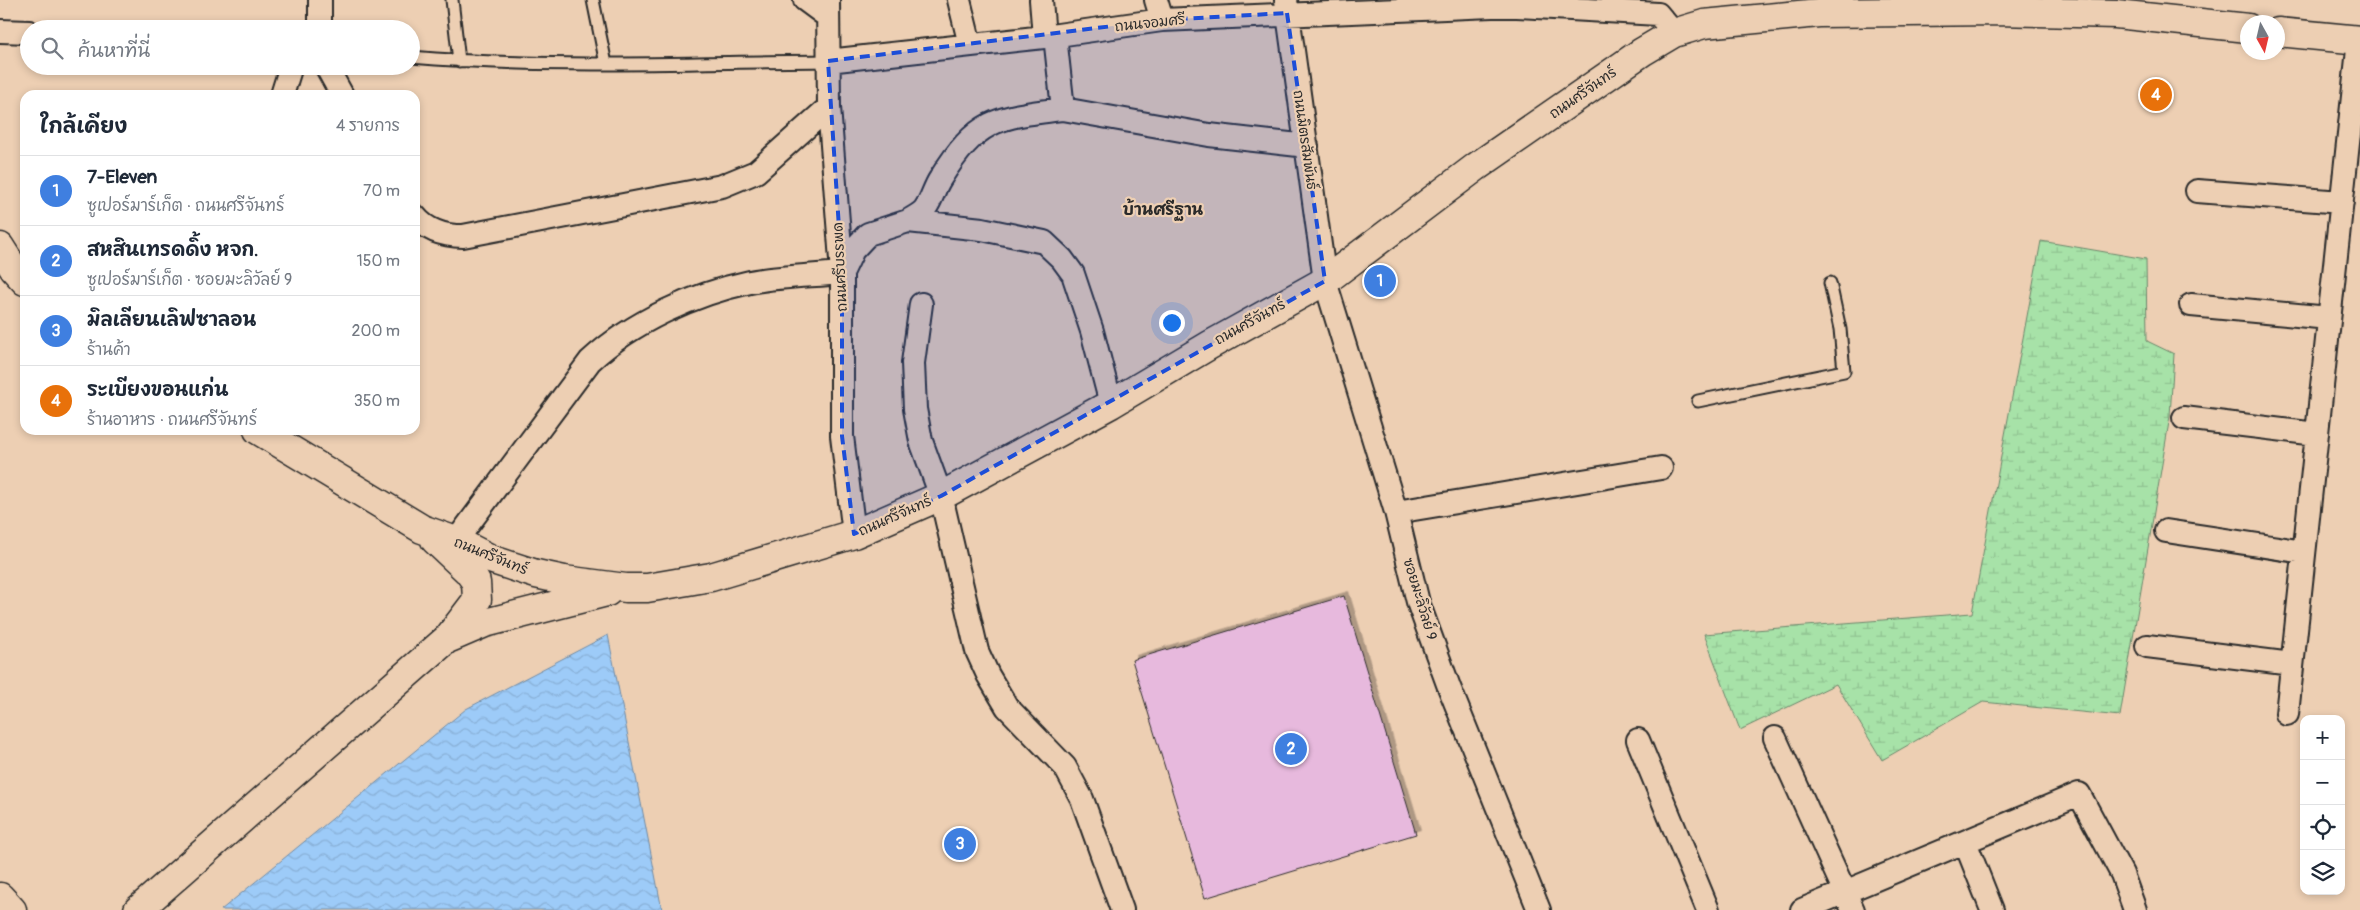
<!DOCTYPE html>
<html lang="th">
<meta charset="utf-8">
<style>
body{margin:0;font-family:Pangolin,"Playpen Sans Thai",sans-serif;background:#f6f6f7;color:#1f2937}
.controls{position:absolute;right:15px;bottom:15px;display:grid;overflow:hidden;border-radius:10px;box-shadow:0 2px 8px #0003}
.controls button{width:45px;height:45px;display:grid;place-items:center;padding:0;border:0;border-bottom:1px solid #e0e1e3;background:#fff;color:#1f2937;font:25px sans-serif}
.compass{position:absolute;left:2240px;top:15px;width:45px;height:45px;border-radius:50%;background:#fff;box-shadow:0 2px 8px #0003;rotate:172deg}
.you{position:absolute;left:1171px;top:322px;width:18px;height:18px;margin:-12px;border:4px solid #fff;border-radius:50%;background:#1a73e8;box-shadow:0 0 0 8px #1a73e833}
.badge{display:grid;place-items:center;width:32px;height:32px;border-radius:50%;background:#2b2b2b;color:#fff;font-size:16px;font-weight:700}
.pin{position:absolute;translate:-50% -50%;border:2px solid #fff;box-shadow:0 1px 5px #0006}
.list{margin:0;padding:0;list-style:none}
h2{display:flex;justify-content:space-between;align-items:center;height:65px;margin:0;padding:0 20px;font-size:21px}
h2 small{font-size:16px;font-weight:400;color:#747a83}
.list li{display:grid;grid-template-columns:32px 1fr auto;gap:15px;align-items:center;box-sizing:border-box;height:70px;padding:0 20px;border-top:1px solid #e0e1e3}
.list b{display:block;font-size:19px;white-space:nowrap}
.list p{margin:0;font-size:16px;white-space:nowrap;color:#747a83}
.list em{font-size:16px;font-style:normal;color:#747a83}
.icon{flex:none;width:28px;height:28px;fill:none;stroke:currentColor;stroke-width:2;stroke-linecap:round;stroke-linejoin:round}
.map{position:relative;flex:none;width:2360px;height:910px;overflow:hidden}
.search{position:absolute;background:#fff;box-shadow:0 2px 8px #0003;left:20px;top:20px;width:400px;height:55px;display:flex;align-items:center;gap:12px;box-sizing:border-box;padding:0 18px;border-radius:28px;color:#747a83;font-size:19px}
.panel{position:absolute;background:#fff;box-shadow:0 2px 8px #0003;left:20px;top:90px;width:400px;height:345px;border-radius:15px}
.map>svg:first-child{display:block}
</style>
<div class="map">
<svg width="2360" height="910" viewBox="0 0 2360 910">
<defs>
<pattern id="wetland-marsh" width="20" height="14" patternUnits="userSpaceOnUse" patternTransform="scale(1.25)"><rect width="20" height="14" fill="#a7e2a8"/><path d="M1 5h8M5 5V1M11 12h8M15 12V8" fill="none" stroke="#90c291"/></pattern>
<pattern id="water-waves" width="16" height="10" patternUnits="userSpaceOnUse" patternTransform="scale(1.25)"><rect width="16" height="10" fill="#9dcbf8"/><path d="M0 5q4-4 8 0t8 0" fill="none" stroke="#87aed5"/></pattern>
<filter id="shadow"><feDropShadow dx="4.5" dy="-4.5" stdDeviation="0" flood-color="#0004"/></filter>
</defs>
<rect width="100%" height="100%" fill="#edcfb3"/>
<filter id="ink" filterUnits="userSpaceOnUse"><feTurbulence type="fractalNoise" baseFrequency=".02" numOctaves="2"/><feDisplacementMap in="SourceGraphic" scale="10" xChannelSelector="R" yChannelSelector="G"/><feConvolveMatrix kernelMatrix="1 2 1 2 8 2 1 2 1" color-interpolation-filters="sRGB"/></filter>
<g filter="url(#ink)">
<path fill="url(#wetland-marsh)" stroke="#69866a" d="M2041 241 2146 259 2147 341 2174 354 2170 416 2120 716 1983 702 1882 760 1836 684 1740 730 1704 634 1972 613Z"/>
<path fill="url(#water-waves)" stroke="#6f8ba6" d="M608 635 662 910H221L466 709Z"/>
<path fill="#e7b9dd" stroke="#2b2b2b" filter="url(#shadow)" d="M1344 596 1416 834 1205 898 1132 660Z"/>
<g fill="none" stroke-linecap="round" stroke-linejoin="round">
<g stroke="#2b2b2b" stroke-width="15">
<path id="lane" d="M452 0 459 61
M593 0 606 64
M411 57C550 69 690 62 828 61
M1698 401 1844 371 1840 329 1830 283"/>
</g>
<g stroke="#2b2b2b" stroke-width="26">
<path id="street" d="M805 0 828 17
M828 0 829 107 842 273V436L854 534
M959 0 970 45
M1041 0 1044 37
M1156 0 1162 20
M1286 0 1325 281 1396 512 1418 602 1449 687 1539 910
M320 29V0
M0 31 29 32
M828 61 1044 37 1162 20 1492 6H1517L1658 14 1674 33
M326 66 342 95
M282 95 291 66
M1063 109 1209 135 1307 146
M2197 191 2342 202
M415 216C427 231 444 236 463 236L722 186 756 172 829 107
M908 221C914 217 923 213 926 207 932 199 934 188 940 179 977 119 996 117 1063 109L1055 36
M921 304 913 363 915 409 921 441 941 496 977 651 988 675 1007 707 1065 767 1082 799 1122 910
M2191 305 2329 318
M2184 418 2317 434
M1396 512 1661 468
M2166 531 2304 552
M456 541 590 361C632 322 694 294 750 282 780 276 812 276 842 273L853 250 868 234 908 221 982 229 1044 242 1062 259 1073 274 1092 331 1111 404
M2147 646 2292 664
M2287 714 2359 40
M1775 738 1853 910
M1638 740 1708 910
M1965 842 1992 910
M1802 910 2079 794 2122 874 2135 910"/>
</g>
<g stroke="#2b2b2b" stroke-width="31">
<path id="secondary" d="M2278 32 2360 40
M0 247 14 269 25 281
M258 430 422 529 456 541 493 560 536 574 564 580 626 588H647L711 577 854 534 941 496 1111 404 1210 345 1325 281 1476 167 1642 52 1674 33 1704 24 1819 13 1996 11 2116 14 2248 28
M450 638 485 623 607 592
M0 897 12 910
M138 910 448 638 477 600 476 582 468 571 435 540"/>
</g>
<use href="#lane" stroke="#edcfb3" stroke-width="11"/>
<use href="#street" stroke="#edcfb3" stroke-width="22"/>
<use href="#secondary" stroke="#edcfb3" stroke-width="28"/>
</g>
</g>
<path fill="#1d4ed8" fill-opacity="0.2" stroke="#1d4ed8" stroke-width="4" stroke-dasharray="10 6" stroke-linejoin="round" d="M1287 13 1325 281 941 496 854 534 842 436V273L828 61 1162 20Z"/>
<g text-anchor="middle" dominant-baseline="central" stroke-width="4.5" stroke-linejoin="round" paint-order="stroke">
<g font-size="14" fill="#2b2b2b" stroke="#edcfb3">
<text transform="translate(1150 23) rotate(-6)">ถนนจอมศรี</text>
<text transform="translate(1583 93) rotate(-35)">ถนนศรีจันทร์</text>
<text transform="translate(1305 140) rotate(82)">ถนนมิตรสัมพันธ์</text>
<text transform="translate(840 267) rotate(-93)">ถนนศรีบรรพด</text>
<text transform="translate(1250 322) rotate(-29)">ถนนศรีจันทร์</text>
<text transform="translate(895 516) rotate(-24)">ถนนศรีจันทร์</text>
<text transform="translate(491 556) rotate(22)">ถนนศรีจันทร์</text>
<text transform="translate(1420 599) rotate(73)">ซอยมะลิวัลย์ 9</text>
</g>
<g font-size="16" font-weight="bold" fill="#2b2b2b" stroke="#edcfb3">
<text x="1163" y="210">บ้านศรีฐาน</text>
</g>
</g>
</svg>
<div class="controls">
<button>+</button>
<button>−</button>
<button><svg class="icon" aria-label="locate" viewBox="0 0 24 24"><circle cx="12" cy="12" r="6"/><path d="M12 2v4M12 18v4M2 12h4M18 12h4"/></svg></button>
<button><svg class="icon" aria-label="layers" viewBox="0 0 24 24"><path d="M12 4l9 5-9 5-9-5zM3 14l9 5 9-5"/></svg></button>
</div>
<svg class="compass" viewBox="-18 -18 36 36"><path d="M0-13l5 13h-10z" fill="#e53935"/><path d="M0 13l5-13h-10z" fill="#747a83"/></svg>
<div class="you"></div>
<div class="pin badge" style="left:1380px;top:281px;background:#3f7fe0">1</div>
<div class="pin badge" style="left:1291px;top:749px;background:#3f7fe0">2</div>
<div class="pin badge" style="left:960px;top:844px;background:#3f7fe0">3</div>
<div class="pin badge" style="left:2156px;top:95px;background:#e8710a">4</div>
<div class="search"><svg class="icon" aria-label="search" viewBox="0 0 24 24"><circle cx="10" cy="10" r="6"/><path d="M15 15l6 6"/></svg>ค้นหาที่นี่</div>
<section class="panel">
<h2>ใกล้เคียง<small>4 รายการ</small></h2>
<ul class="list">
<li><span class="badge" style="background:#3f7fe0">1</span><div><b>7-Eleven</b><p>ซูเปอร์มาร์เก็ต · ถนนศรีจันทร์</p></div><em>70 m</em></li>
<li><span class="badge" style="background:#3f7fe0">2</span><div><b>สหสินเทรดดิ้ง หจก.</b><p>ซูเปอร์มาร์เก็ต · ซอยมะลิวัลย์ 9</p></div><em>150 m</em></li>
<li><span class="badge" style="background:#3f7fe0">3</span><div><b>มิลเลียนเลิฟซาลอน</b><p>ร้านค้า</p></div><em>200 m</em></li>
<li><span class="badge" style="background:#e8710a">4</span><div><b>ระเบียงขอนแก่น</b><p>ร้านอาหาร · ถนนศรีจันทร์</p></div><em>350 m</em></li>
</ul>
</section>
</div>
